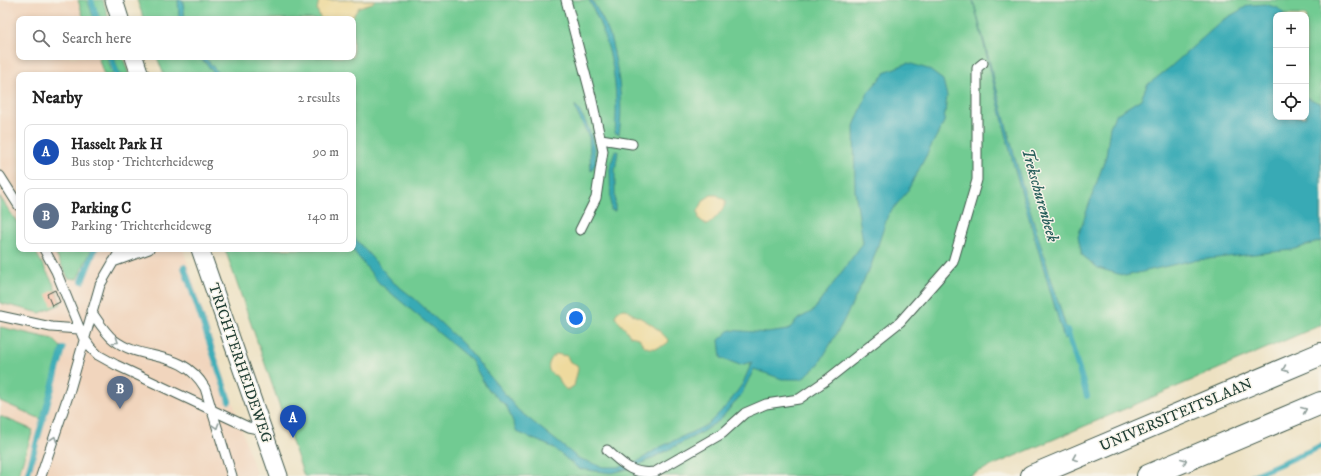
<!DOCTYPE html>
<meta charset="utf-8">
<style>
body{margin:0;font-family:"IM FELL DW Pica",serif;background:#f6f6f6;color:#222}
.controls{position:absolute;right:12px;top:12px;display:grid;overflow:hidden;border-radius:8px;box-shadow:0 2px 6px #0003}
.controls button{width:36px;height:36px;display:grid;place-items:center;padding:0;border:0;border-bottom:1px solid #e0e0e0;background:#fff;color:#222;font:20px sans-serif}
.you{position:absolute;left:576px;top:318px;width:14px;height:14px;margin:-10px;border:3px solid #fff;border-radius:50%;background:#1a73e8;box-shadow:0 0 0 6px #1a73e833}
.badge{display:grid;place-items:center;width:26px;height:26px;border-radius:50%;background:#1a73e8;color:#fff;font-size:13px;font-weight:700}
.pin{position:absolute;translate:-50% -33px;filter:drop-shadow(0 1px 2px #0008)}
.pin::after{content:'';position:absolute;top:21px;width:14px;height:12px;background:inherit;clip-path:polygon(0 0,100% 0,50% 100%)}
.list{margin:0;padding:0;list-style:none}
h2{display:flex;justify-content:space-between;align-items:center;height:52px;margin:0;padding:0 16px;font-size:17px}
h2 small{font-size:13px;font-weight:400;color:#767676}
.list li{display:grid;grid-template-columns:26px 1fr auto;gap:12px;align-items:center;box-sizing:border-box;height:56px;margin:0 8px 8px;padding:0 8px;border:1px solid #e0e0e0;border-radius:8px}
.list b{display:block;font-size:15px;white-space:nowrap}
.list p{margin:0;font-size:13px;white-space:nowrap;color:#767676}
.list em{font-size:13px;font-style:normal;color:#767676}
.icon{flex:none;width:22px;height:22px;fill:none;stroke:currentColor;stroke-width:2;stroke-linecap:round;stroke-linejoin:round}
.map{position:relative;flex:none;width:1321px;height:476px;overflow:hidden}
.search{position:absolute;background:#fff;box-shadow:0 2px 6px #0003;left:16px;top:16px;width:340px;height:44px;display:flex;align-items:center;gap:10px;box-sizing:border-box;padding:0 14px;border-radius:8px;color:#767676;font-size:15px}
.panel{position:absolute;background:#fff;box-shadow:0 2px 6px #0003;left:16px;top:72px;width:340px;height:180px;border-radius:8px}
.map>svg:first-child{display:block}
</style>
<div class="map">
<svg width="1321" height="476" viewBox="0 0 1321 476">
<rect width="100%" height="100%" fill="#f7f3e8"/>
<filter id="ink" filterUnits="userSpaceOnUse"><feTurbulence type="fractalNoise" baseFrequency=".025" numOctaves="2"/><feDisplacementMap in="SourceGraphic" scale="8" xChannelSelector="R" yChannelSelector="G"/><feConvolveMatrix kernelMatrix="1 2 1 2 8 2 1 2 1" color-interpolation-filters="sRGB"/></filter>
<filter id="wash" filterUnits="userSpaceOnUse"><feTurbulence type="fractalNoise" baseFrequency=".012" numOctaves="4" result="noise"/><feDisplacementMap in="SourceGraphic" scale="16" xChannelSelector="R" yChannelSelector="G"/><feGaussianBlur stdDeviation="0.9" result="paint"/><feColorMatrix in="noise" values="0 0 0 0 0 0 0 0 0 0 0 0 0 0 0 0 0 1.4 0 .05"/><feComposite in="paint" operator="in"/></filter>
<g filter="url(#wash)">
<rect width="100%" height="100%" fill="#ede1c2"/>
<path fill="#f1d5bd" d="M0 0H102L108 19H19V57H121L126 75H19V249H183L257 476H0Z"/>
<path fill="#71cb92" stroke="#488463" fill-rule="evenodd" d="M78 0H87L94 19H84Z
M93 0H103L109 19H100Z
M137 0H1321V325L968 476H304L225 249H353V75H164L157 57H353V19H144ZM1276 15H1306V117H1276Z
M98 57H107L113 75H104Z
M114 57H123L129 75H120Z
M0 197 19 225V249H34L53 283 61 304 40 313 0 303Z
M53 249H92L77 279 68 278Z
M0 327 53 339 61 347 41 419 0 401Z
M0 416 33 430 18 476H0Z"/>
<path fill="#eeda9e" stroke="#868c69" d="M319 0H375L372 3 359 7 351 19H321L317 10Z
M711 195H717L726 201C726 207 712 223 707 225L699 219 698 211 704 200Z
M624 309C629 309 630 313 634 315 648 321 659 329 669 341 665 347 651 351 645 346 642 344 641 341 639 338L630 336C626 328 619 324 615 316L619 310Z
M556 354 567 356 570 362 577 365 578 369 574 386 567 390C561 386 561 382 557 377 554 373 556 377 552 374 545 368 550 359 556 354Z"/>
<path fill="#39aab5" stroke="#2c7474" d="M178 0H183L185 19H179Z
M589 0H592C598 11 606 24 610 36 618 67 624 103 619 134L615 133C619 82 612 46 589 0Z
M973 0 1021 180 1069 337 1064 339 1013 163Z
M1265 4 1278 8 1285 15H1276V117H1306V97L1321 104V241L1292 250 1189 261 1125 276 1098 268 1082 255 1078 236 1106 156 1110 127 1115 115 1141 99 1147 85 1168 69 1223 20 1249 5Z
M197 57H205L220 75H215L206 63Z
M908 63 928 69 943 80 947 96 944 122 907 192 888 215 871 266 842 324 819 364 802 379H782L754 369 741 395 720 420 699 434 635 467 612 473 579 469 552 447 517 432 507 407 487 388 471 360 379 283 352 249 353 236 393 282 415 299 464 345 518 410 578 458 603 467H620L637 462 658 448 707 425 729 403 743 383 752 362 740 365 721 358 719 340 730 330 767 333 788 330 798 319 813 311 863 243 855 191 854 126 868 92 887 71Z
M575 105C590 125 593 139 596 163L591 171 589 137 576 111Z
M615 151H618L615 171V211L611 210 610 169Z"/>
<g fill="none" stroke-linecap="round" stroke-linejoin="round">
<path stroke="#39aab5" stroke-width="6" d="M91 0 97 19
M111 57 117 75
M184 267 229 401
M82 281 95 249
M1067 330 1087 396
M27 476 63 349
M1252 476 1321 446"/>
</g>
<g id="blocks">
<path fill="#f7a787" d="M55 290 60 302 52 306 47 294Z"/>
</g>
</g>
<g filter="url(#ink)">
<use href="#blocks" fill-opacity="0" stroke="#3e5649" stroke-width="1"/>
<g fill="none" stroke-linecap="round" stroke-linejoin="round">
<g stroke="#3e5649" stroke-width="11">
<path id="lane" d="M566 0 591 96 603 151 596 198 580 230
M601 139 632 144
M0 176 19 206
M44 249 56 271 83 337 91 348 98 355 116 365 248 427 263 430
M113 262 149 249
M91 311C98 321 105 333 114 340 144 363 182 348 205 388L232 476
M0 316 51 327 79 329
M607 450C623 464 632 475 655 472L723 433 745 413 766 404 799 399 828 379 900 322 953 262 977 180V68L983 63
M41 476 69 393 100 285 121 249"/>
</g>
<g stroke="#3e5649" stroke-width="19">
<path id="street" d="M114 0 120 19
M134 57 140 75
M200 249 279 476"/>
</g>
<g stroke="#3e5649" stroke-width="24">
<path id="highway" d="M1032 476 1321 354
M1148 476 1321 403"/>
</g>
<use href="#lane" stroke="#fff" stroke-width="9"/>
<use href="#street" stroke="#fff" stroke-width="17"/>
<use href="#highway" stroke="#fff" stroke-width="22"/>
</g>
<defs><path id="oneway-chevron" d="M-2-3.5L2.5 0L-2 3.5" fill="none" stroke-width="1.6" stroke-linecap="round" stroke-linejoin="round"/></defs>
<g stroke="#8f9e9a">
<use href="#oneway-chevron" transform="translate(116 341) rotate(35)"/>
<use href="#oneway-chevron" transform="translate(1285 369) rotate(157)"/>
<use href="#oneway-chevron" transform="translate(1304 410) rotate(-23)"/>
<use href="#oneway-chevron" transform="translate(216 426) rotate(73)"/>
<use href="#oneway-chevron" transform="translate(54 439) rotate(-71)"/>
<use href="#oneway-chevron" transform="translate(1075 458) rotate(157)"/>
<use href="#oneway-chevron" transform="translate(1184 461) rotate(-23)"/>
</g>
</g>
<g text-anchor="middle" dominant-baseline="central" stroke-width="3" stroke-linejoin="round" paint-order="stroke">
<g font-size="15" fill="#1f3d34" stroke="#f7f3e8">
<text transform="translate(240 363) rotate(71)">TRICHTERHEIDEWEG</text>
<text transform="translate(1176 415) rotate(-23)">UNIVERSITEITSLAAN</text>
</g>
<g font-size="16" font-style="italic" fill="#275e5b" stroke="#f7f3e8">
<text transform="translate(1040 195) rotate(74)">Trekschurenbeek</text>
</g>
</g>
</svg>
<div class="controls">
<button>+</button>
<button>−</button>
<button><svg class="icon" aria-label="locate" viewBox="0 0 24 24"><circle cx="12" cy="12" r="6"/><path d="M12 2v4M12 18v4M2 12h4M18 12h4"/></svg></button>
</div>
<div class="you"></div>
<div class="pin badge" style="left:293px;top:438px;background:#1a4fb4">A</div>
<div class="pin badge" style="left:120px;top:409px;background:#5c6f8a">B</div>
<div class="search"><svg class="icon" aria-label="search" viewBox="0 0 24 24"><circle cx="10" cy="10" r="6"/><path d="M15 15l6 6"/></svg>Search here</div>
<section class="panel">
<h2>Nearby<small>2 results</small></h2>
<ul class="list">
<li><span class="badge" style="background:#1a4fb4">A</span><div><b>Hasselt Park H</b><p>Bus stop · Trichterheideweg</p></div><em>90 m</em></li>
<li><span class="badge" style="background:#5c6f8a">B</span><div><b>Parking C</b><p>Parking · Trichterheideweg</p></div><em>140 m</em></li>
</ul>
</section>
</div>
